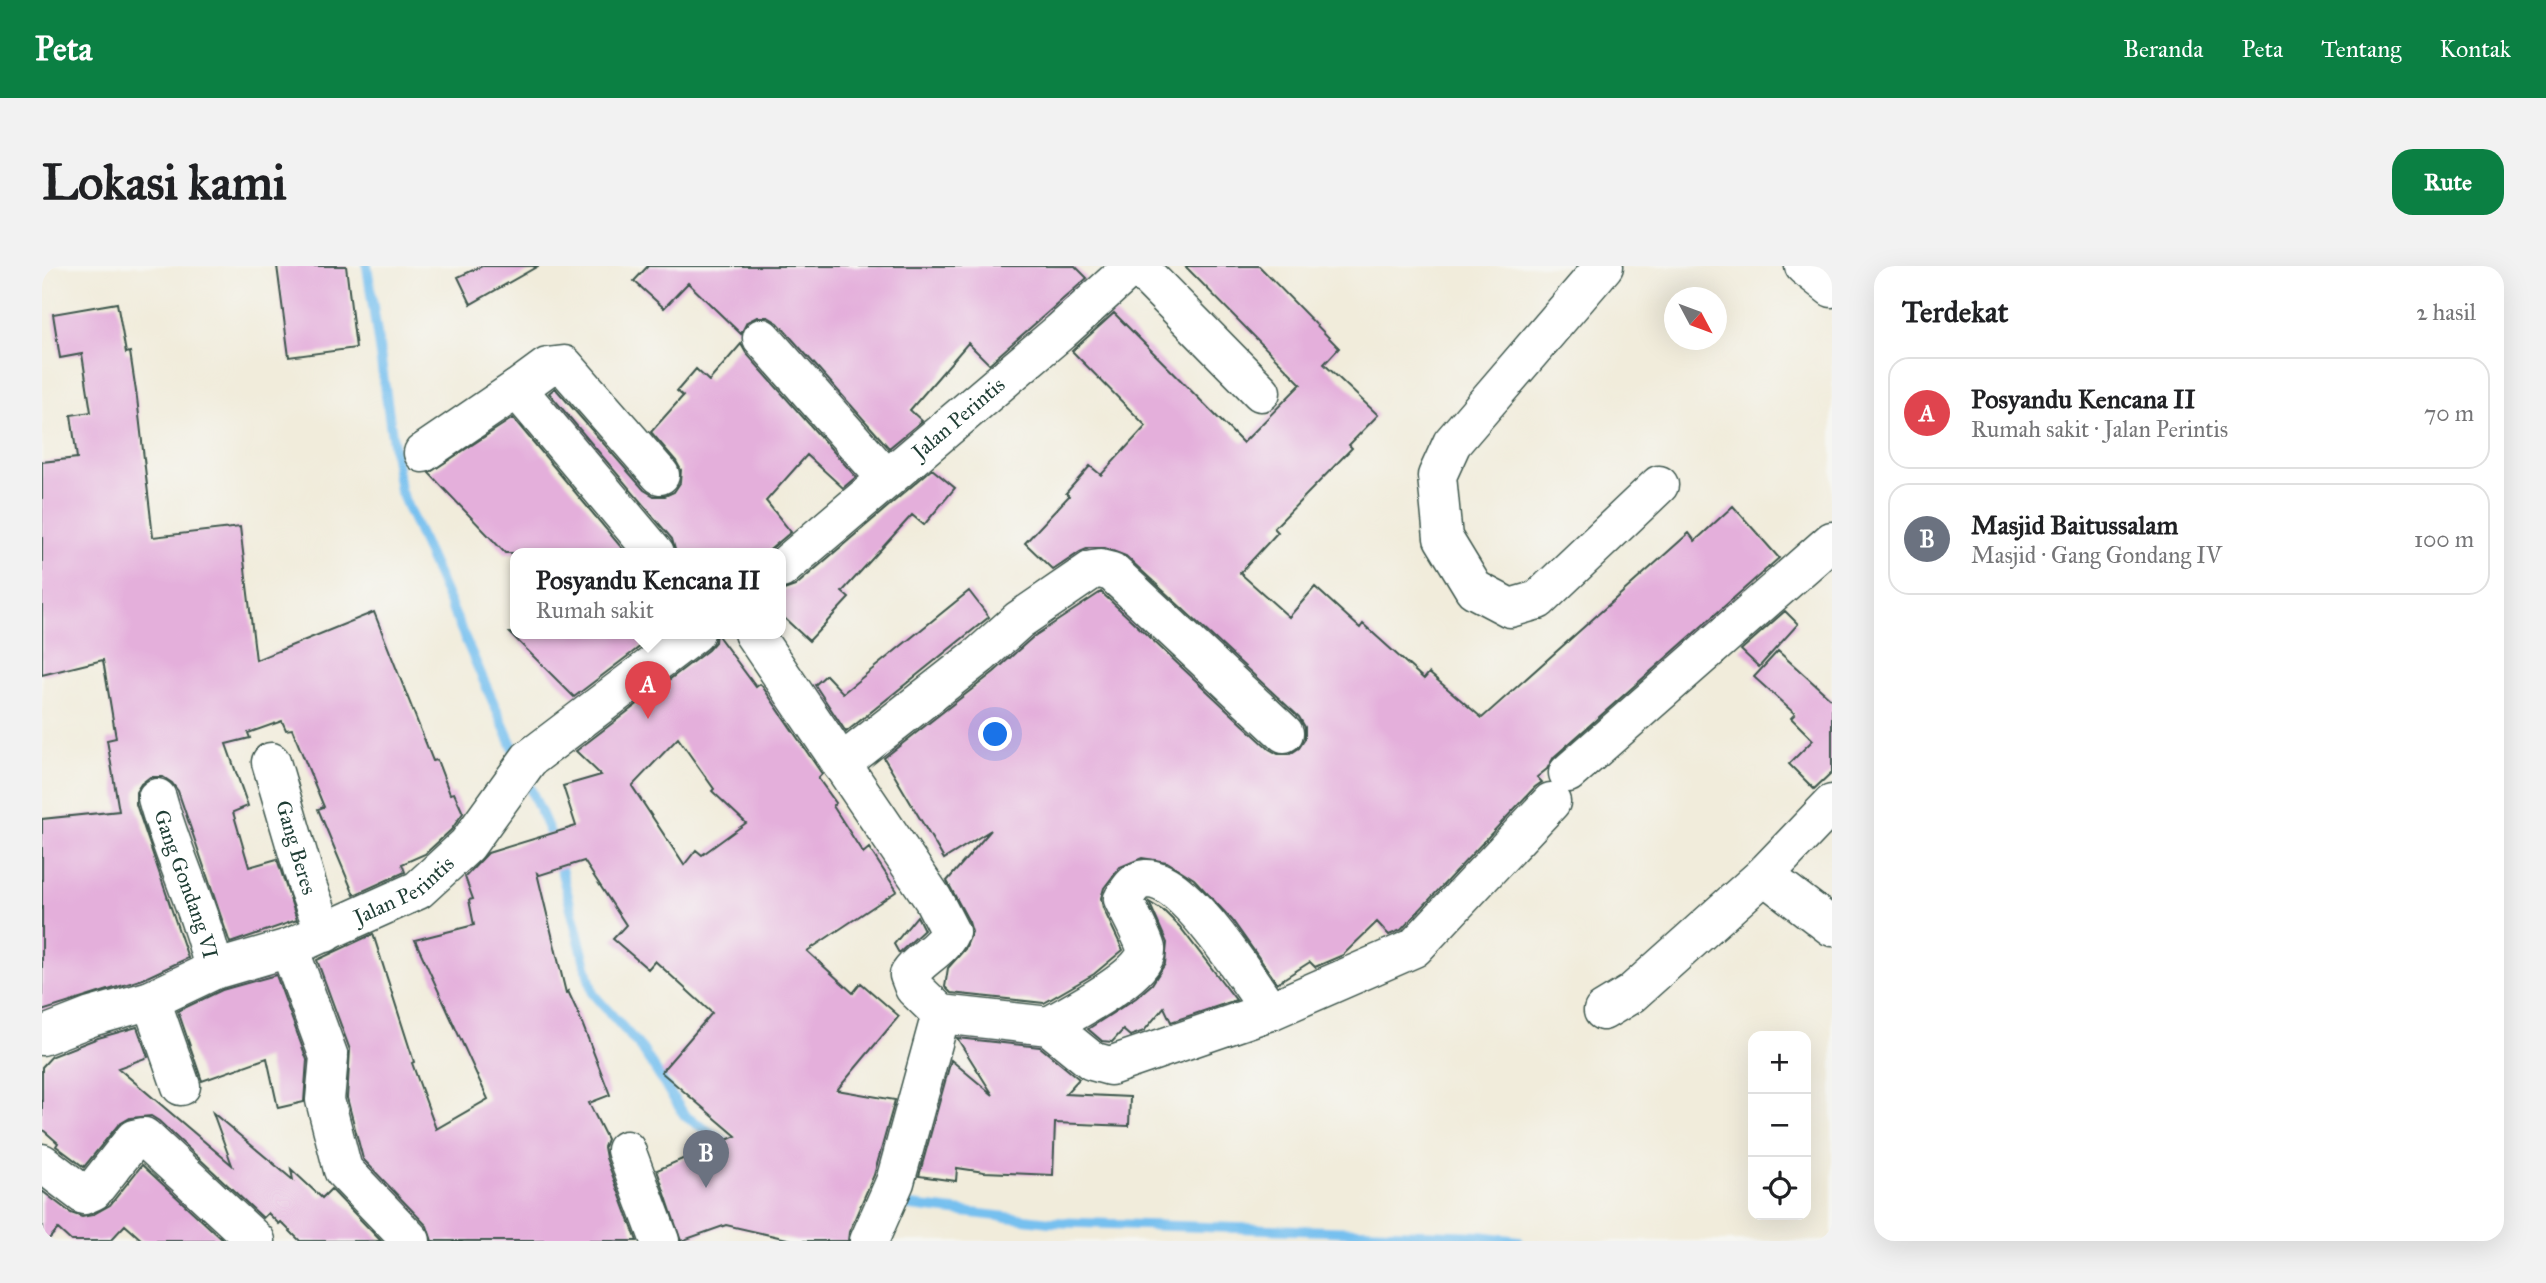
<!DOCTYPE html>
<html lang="id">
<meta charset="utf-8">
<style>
body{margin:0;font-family:"IM FELL Great Primer",serif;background:#f2f2f2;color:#202124}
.controls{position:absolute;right:21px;bottom:21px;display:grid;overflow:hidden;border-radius:14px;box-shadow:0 7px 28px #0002}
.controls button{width:63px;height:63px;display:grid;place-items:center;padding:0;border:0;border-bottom:2px solid #e0e0e0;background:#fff;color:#202124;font:35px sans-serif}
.compass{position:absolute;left:1622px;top:21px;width:63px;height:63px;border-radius:50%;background:#fff;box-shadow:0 7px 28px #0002;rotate:131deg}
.you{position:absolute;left:954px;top:469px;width:24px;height:24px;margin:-18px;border:5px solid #fff;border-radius:50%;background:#1a73e8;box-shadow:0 0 0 10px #1a73e833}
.badge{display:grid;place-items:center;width:46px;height:46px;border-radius:50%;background:#0b8043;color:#fff;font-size:23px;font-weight:700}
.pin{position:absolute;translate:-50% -58px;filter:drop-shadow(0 2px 4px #0008)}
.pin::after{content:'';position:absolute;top:37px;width:24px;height:21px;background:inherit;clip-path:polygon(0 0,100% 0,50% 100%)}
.popup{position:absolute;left:468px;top:282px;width:276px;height:91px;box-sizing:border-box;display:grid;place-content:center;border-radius:14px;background:#fff;filter:drop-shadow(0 2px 5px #0005);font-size:23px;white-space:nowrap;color:#757577}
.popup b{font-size:26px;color:#202124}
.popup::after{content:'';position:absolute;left:50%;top:100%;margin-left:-14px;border:14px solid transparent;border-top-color:#fff}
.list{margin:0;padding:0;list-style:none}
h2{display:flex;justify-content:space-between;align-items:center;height:91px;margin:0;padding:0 28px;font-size:30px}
h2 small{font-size:23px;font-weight:400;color:#757577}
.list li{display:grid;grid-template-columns:46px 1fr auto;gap:21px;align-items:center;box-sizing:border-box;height:112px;margin:0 14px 14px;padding:0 14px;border:2px solid #e0e0e0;border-radius:21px}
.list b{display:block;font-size:26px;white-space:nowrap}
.list p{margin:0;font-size:23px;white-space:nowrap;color:#757577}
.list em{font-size:23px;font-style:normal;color:#757577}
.icon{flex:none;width:38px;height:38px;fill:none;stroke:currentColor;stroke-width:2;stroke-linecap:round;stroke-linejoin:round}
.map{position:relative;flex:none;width:1790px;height:975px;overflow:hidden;border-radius:21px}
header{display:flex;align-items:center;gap:42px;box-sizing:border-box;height:98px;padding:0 35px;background:#0b8043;color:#fff}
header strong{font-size:33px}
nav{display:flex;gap:38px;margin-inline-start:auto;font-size:24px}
.intro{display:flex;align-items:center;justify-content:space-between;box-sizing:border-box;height:168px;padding:0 42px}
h1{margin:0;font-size:49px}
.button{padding:18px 32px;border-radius:21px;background:#0b8043;color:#fff;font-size:24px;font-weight:700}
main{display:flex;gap:42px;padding:0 42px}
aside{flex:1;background:#fff;border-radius:21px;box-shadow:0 7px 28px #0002}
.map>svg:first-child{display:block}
</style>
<header>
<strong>Peta</strong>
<nav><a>Beranda</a><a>Peta</a><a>Tentang</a><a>Kontak</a></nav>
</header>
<div class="intro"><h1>Lokasi kami</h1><a class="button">Rute</a></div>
<main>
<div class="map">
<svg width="1790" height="975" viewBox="0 0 1790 975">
<rect width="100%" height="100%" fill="#f6f6f2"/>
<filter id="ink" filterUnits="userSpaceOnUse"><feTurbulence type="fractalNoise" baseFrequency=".0143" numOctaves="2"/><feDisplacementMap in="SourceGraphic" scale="14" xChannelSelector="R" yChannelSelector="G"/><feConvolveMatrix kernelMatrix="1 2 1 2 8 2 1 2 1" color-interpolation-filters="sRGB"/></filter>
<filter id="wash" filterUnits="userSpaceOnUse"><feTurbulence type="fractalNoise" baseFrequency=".00686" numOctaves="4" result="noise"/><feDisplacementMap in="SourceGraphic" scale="28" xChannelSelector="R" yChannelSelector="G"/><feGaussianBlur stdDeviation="1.57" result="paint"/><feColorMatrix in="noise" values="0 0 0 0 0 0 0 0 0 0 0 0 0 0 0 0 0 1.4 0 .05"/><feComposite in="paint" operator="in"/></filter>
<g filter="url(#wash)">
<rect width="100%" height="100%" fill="#f1ecdb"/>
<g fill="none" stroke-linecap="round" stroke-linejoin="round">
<path stroke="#76c0ef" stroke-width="10" d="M325 0 358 224 477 495
M484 513 512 576 551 728 600 783 643 850 693 883
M852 938 1008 956 1438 970 1476 975"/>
</g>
<g id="blocks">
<path fill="#e4afdb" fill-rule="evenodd" d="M235 0H304L314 82 247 91Z
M440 0H496L429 38 416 11Z
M606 0H1033L1045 12 947 98 926 77 868 144 880 155 847 182 736 57 726 51H715L705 56 699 68 646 17 622 42 592 15Z
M1143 0H1217L1297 82 1282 98 1336 149 1307 179 1310 182 1232 262 1236 266 1198 307 1247 351 1273 321 1318 362 1321 358 1382 413 1387 407 1440 452 1647 267 1653 275 1691 240 1737 292 1512 491 1505 503 1495 511 1500 516 1493 521 1359 664 1347 669 1335 656 1301 689 1273 701 1268 696 1235 717 1190 654 1152 613 1125 596 1100 592 1078 601 1062 622 1059 632 1061 642 1081 684 1052 708 1002 737 909 727 903 721 906 702 923 683 930 666 927 656 905 615 949 564 902 593 842 492 952 406 991 371 1059 326 1227 483 1236 488H1248L1257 482 1263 473V461L1257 451 1084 290 1063 282H1047L1038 286 1011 304 983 277 1027 230 1024 227 1048 200 1059 209 1104 160 1030 85 1072 47 1201 177 1259 118Z
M75 37 84 87 88 86 95 132 111 271 198 261 214 394 332 346 391 495 395 494 408 528 412 527 421 547 409 564 383 588 360 598 363 606 312 629 276 543 282 541 250 463 244 464 240 455 206 467 208 472 184 478 206 540 191 546 207 601 235 593 255 654 188 677 136 525 130 517 121 511H108L99 518 94 526V538L146 692 101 713 0 745V553L77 545 65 474 74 472 61 394 0 409V196L35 192 29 149 49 146 40 88 18 92 11 48Z
M699 78 704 87 814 211 801 222 765 189 724 235 749 266 724 287H634L630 273 507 127 513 122 602 224 612 230H623L632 226 638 217 639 204 634 195 609 166 641 130 635 125 654 103 667 115Z
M471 152 584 287H463L387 207Z
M890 203 913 222 882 259 870 249 800 326 807 332 767 375 739 349V325L753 320Z
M927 325 947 351 804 466 773 419 784 409 801 427Z
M1743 345 1756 358 1717 401 1699 384Z
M468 367H616L532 431Z
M674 367 714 421 718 418 720 420 780 508 776 512 794 537 791 540 821 587 827 582 855 625 765 685 811 727 819 717 857 750 795 824 853 834 832 909 807 966 806 975H754L684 959 639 975 615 904 694 870 619 806 670 747 613 695 606 703 571 673 584 659 542 595 498 609 495 607 524 727 526 725 536 747 568 829 547 837 565 873 562 881 564 892 595 975H390L385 960 321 893 305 832 308 784 275 694 331 668 372 796 370 797 394 863 446 833 373 674 432 659 427 634 431 633 423 611 446 587 534 560 521 520 559 509 534 485 666 384 673 376ZM636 472 672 523 670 525 704 557 660 589 654 584 642 599 590 520Z
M1736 385 1790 434V506L1772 523 1747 498 1771 474 1749 452 1753 448 1712 411Z
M1107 636 1123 646 1138 661 1194 734 1129 756 1122 741 1102 765 1088 770 1081 764 1070 776 1060 775 1046 763 1094 732 1110 718 1123 698 1125 677Z
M875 650 882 664 857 687 852 678Z
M234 709 265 794 262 836 236 842 225 792 160 815 136 745 180 724Z
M95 761 106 791 76 802 190 899 171 847 251 914 249 903 280 932 289 923 339 975H258L239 956 237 958 226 947 221 952 117 855 109 850 88 852 76 859 42 901 14 880 16 877 0 863V801L10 790 56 772Z
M915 772 998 781 1037 813 1023 828 1088 831 1087 860 1013 857 1011 909 942 906 915 902 914 915 877 910 909 794 951 829Z
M100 899 182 975H101L83 959 68 975H29L16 963 5 975H0V925L29 947 40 951 50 949 68 939Z"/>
</g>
</g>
<g filter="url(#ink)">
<use href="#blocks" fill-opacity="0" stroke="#3e574d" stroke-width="2"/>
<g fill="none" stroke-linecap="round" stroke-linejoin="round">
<g stroke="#3e574d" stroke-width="41">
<g id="minor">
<path d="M1095 0 1219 126"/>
<path d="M1562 0 1410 177 1395 210 1401 272 1432 323 1468 342 1496 334 1617 219"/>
<path d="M720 72 845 213"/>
<path d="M475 123 505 101 522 99 618 209"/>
<path d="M381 187 475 123 613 287"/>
<path id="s1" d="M739 303 1018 66 1091 0"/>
<path d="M711 367 891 633 908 666C900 684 878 692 867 709L872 722 899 748 1007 760 1050 795 1068 800 1228 745 1372 682 1509 536"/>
<path id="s2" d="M229 496 266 622 283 667"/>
<path d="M799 498 938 389 977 354 1050 304 1058 303 1070 306 1242 467"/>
<path d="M1526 507 1790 275"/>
<path id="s3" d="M115 532C131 590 159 645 172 704"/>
<path d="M1722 609 1790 661"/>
<path d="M247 682 287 791 283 834 301 904 369 975"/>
<path d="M109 734 139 820"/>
<path d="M1561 745 1589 728 1722 609 1790 538"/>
<path d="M1007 760C1027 748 1107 708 1104 683 1102 673 1086 644 1081 633 1087 624 1092 614 1104 613 1142 611 1207 715 1228 745"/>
<path id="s4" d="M0 770 49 751 109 734 172 704 247 682 376 624 425 579 487 493 653 367"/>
<path d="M584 884 618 975"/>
<path d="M0 897 42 929 51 925 92 873 102 871 214 975"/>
<path d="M827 975 853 916 899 748"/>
</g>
</g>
<g stroke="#3e574d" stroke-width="41">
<path id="major" d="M1762 0 1790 22"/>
</g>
<use href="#minor" stroke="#fff" stroke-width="38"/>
<use href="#major" stroke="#fff" stroke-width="38"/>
</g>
</g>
<g text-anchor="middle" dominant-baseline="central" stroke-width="5" stroke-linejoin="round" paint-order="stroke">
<g font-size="21" fill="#1f3d34" stroke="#f6f6f2">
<text stroke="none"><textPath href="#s1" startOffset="233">Jalan Perintis</textPath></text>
<text stroke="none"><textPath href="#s2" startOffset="89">Gang Beres</textPath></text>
<text stroke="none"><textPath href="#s3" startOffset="91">Gang Gondang VI</textPath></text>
<text stroke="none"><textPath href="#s4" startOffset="392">Jalan Perintis</textPath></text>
</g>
</g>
</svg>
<div class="controls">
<button>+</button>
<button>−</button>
<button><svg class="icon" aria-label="locate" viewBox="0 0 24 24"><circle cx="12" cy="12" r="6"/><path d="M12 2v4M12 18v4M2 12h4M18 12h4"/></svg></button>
</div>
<svg class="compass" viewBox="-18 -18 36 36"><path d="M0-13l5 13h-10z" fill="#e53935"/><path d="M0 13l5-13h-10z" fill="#757577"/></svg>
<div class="you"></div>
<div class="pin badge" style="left:606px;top:453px;background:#e0444e">A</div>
<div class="popup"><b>Posyandu Kencana II</b>Rumah sakit</div>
<div class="pin badge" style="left:664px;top:922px;background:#6b7280">B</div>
</div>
<aside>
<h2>Terdekat<small>2 hasil</small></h2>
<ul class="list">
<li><span class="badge" style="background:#e0444e">A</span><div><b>Posyandu Kencana II</b><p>Rumah sakit · Jalan Perintis</p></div><em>70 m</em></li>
<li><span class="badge" style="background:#6b7280">B</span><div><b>Masjid Baitussalam</b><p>Masjid · Gang Gondang IV</p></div><em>100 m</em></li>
</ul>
</aside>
</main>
